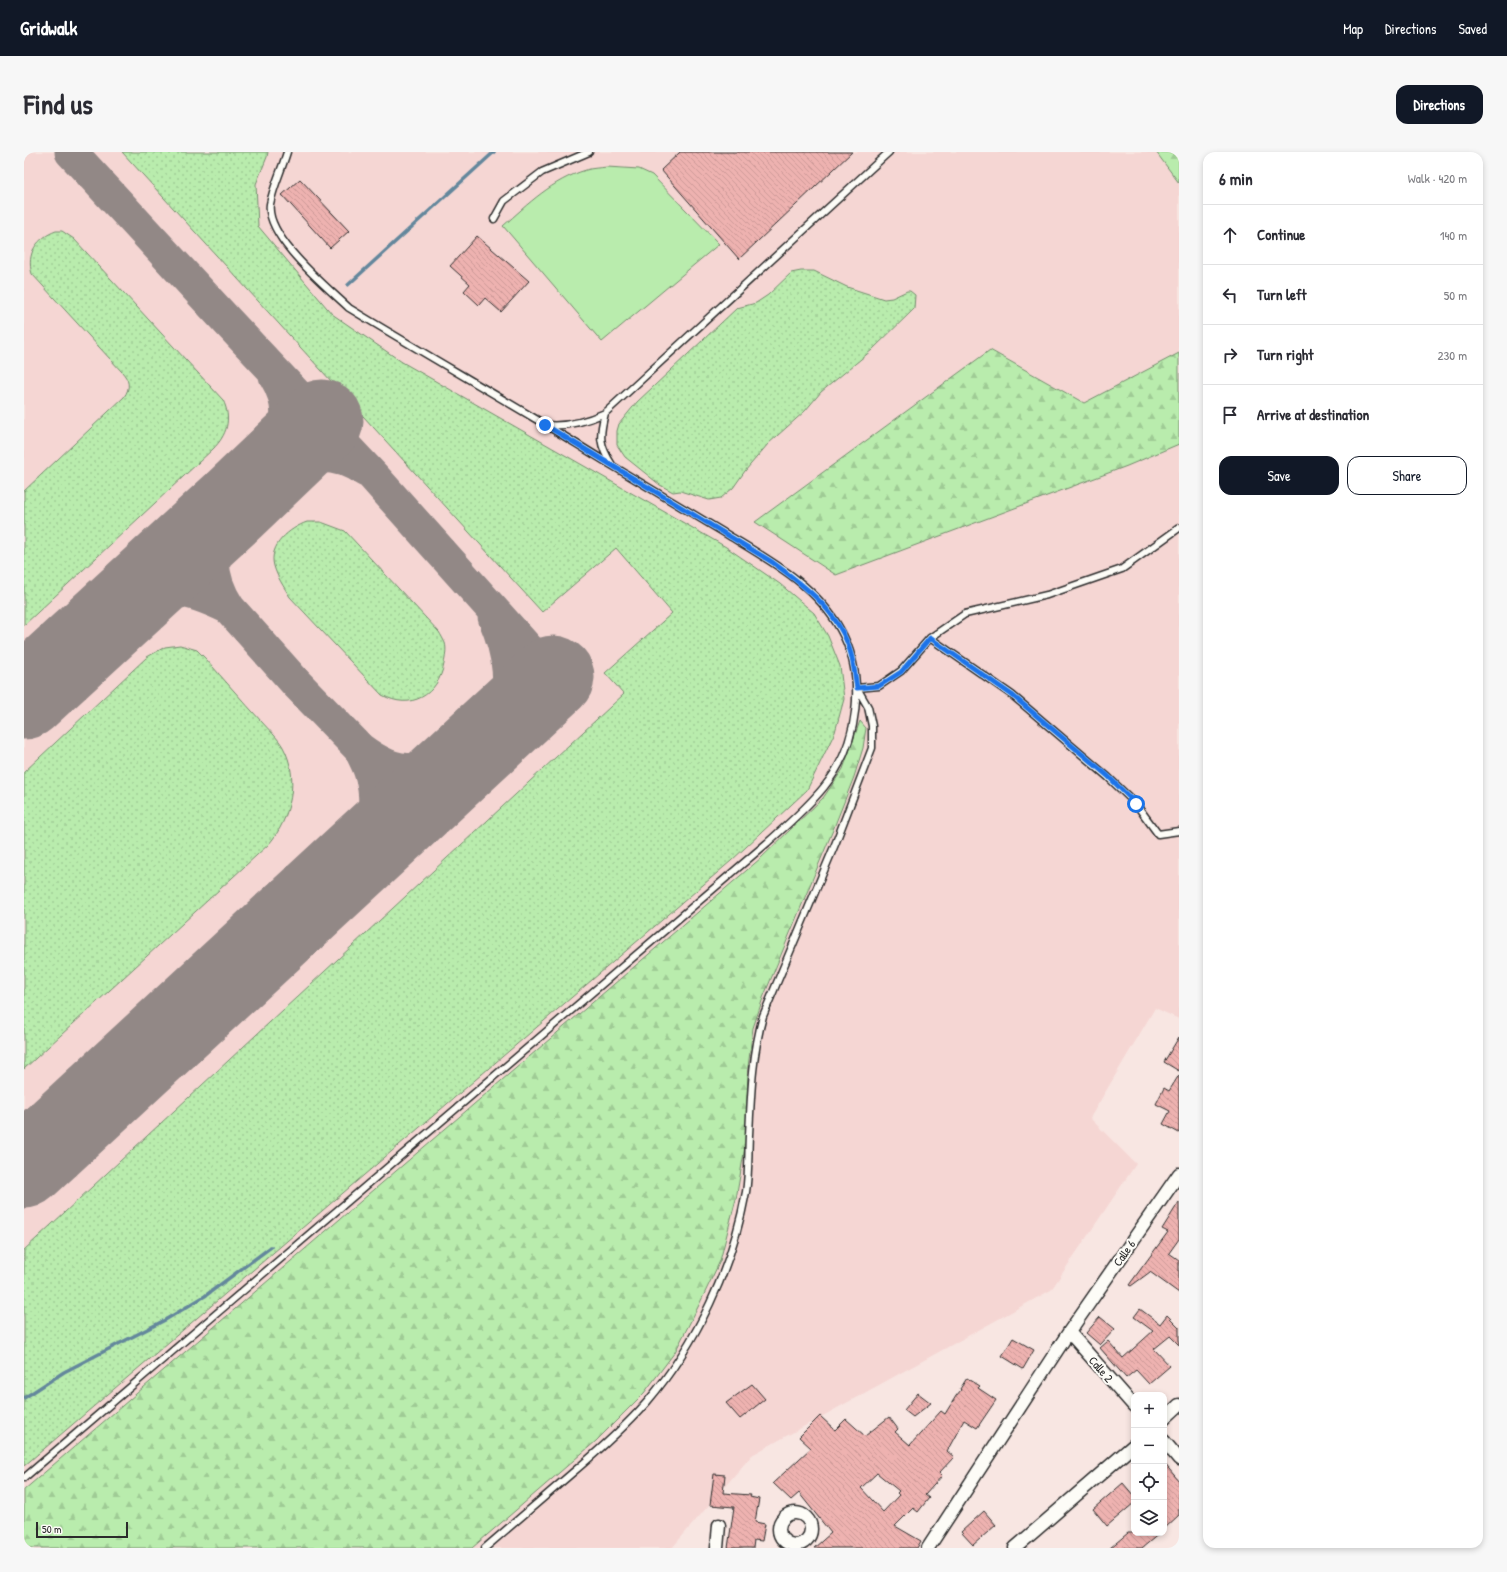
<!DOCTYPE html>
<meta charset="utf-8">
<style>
body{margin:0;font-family:"Patrick Hand",sans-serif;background:#f7f7f7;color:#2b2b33}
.controls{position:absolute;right:12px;bottom:12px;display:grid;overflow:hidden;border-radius:8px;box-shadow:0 2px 6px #0003}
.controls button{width:36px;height:36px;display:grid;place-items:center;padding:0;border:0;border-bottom:1px solid #e1e1e2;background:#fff;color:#2b2b33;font:20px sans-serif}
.scale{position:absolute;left:12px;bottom:10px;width:92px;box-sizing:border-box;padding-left:4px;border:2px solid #2b2b2b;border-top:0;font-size:11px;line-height:14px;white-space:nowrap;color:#2b2b2b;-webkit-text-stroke:3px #fdfcf7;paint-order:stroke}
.stop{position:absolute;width:12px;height:12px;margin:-9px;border:3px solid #1a73e8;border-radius:50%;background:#fff}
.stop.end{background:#1a73e8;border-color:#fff;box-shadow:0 1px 4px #0008}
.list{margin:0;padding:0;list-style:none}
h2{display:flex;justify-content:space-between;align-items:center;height:52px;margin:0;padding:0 16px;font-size:17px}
h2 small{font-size:13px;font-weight:400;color:#7c7c81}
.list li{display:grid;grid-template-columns:26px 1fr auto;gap:12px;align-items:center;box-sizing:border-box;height:60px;padding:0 16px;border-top:1px solid #e1e1e2}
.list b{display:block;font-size:15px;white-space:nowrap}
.list em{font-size:13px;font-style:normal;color:#7c7c81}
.actions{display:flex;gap:8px;padding:12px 16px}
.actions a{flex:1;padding:9px 0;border:1px solid #111827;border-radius:12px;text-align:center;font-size:14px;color:#111827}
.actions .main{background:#111827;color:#fff}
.icon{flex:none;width:22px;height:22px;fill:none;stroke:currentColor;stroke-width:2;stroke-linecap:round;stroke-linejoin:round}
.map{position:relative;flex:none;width:1155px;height:1396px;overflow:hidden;border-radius:12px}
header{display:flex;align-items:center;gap:24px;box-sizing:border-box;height:56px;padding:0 20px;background:#111827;color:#fff}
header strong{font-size:19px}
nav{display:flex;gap:22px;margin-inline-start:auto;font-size:14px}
.intro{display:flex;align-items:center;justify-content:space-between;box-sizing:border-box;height:96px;padding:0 24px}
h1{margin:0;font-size:28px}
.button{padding:10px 18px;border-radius:12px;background:#111827;color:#fff;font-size:14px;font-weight:700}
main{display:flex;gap:24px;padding:0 24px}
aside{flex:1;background:#fff;border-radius:12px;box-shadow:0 2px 6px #0003}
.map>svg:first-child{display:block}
</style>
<header>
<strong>Gridwalk</strong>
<nav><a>Map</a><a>Directions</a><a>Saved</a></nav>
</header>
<div class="intro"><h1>Find us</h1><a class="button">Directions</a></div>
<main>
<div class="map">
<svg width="1155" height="1396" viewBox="0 0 1155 1396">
<defs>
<pattern id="grass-dots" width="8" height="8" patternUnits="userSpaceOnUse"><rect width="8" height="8" fill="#b9ecad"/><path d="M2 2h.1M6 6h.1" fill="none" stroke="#9fcb95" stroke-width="1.8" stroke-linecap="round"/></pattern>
<pattern id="forest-firs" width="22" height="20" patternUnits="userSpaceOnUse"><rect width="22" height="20" fill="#b9ecad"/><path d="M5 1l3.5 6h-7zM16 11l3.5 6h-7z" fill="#9fcb95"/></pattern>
<pattern id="building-back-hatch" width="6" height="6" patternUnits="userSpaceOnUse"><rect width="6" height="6" fill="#eeb2b0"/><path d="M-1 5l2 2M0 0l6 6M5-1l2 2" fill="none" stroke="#cc9998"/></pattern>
</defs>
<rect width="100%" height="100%" fill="#f8e6e2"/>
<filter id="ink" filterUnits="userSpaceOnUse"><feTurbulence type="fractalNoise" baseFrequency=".025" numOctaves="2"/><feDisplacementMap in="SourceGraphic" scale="8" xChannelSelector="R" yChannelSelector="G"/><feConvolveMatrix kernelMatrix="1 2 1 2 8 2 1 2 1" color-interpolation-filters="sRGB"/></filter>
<g filter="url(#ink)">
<path fill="#f5d6d3" d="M0 0H1155V867L1131 856 1066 966 1112 1012 1027 1138 728 1303 648 1396H0Z"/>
<path fill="url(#grass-dots)" stroke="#728c6c" d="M98 0H244L243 5 232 32 234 74 308 162 378 210 702 395 756 432 790 461 804 484 816 514 820 547 811 580 783 638 707 709 0 1314V1098L600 542 581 521 648 461 592 396 518 460Z
M32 79H38L50 87 199 248C208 267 203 283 189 297L0 473V339L100 245C107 235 105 228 98 220L8 122C2 101 13 86 32 79Z
M777 119H790L823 135 860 147 868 146 883 139H886L891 143 890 157 848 198 797 240 781 259 744 292 721 319 709 336 697 346 685 348 656 339 649 340 636 333 601 305 593 293V279L595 272 613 250 713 156 732 151 744 143 767 121Z
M283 370H297L321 379 415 480C417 483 419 487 421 491 423 497 421 506 420 512 414 543 387 559 358 543L266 445C260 435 253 425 250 414 244 393 266 376 283 370Z
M156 493 173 498 182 507C200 528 218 548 237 569 244 577 254 586 259 595 276 626 267 666 245 692L0 917V620L123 505 141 495Z"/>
<path fill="url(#forest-firs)" stroke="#728c6c" d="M1132 0H1155V31Z
M966 198 1060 251 1155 201V292L1103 314 812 423 731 370Z
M836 569 842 576 839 596 830 625 809 678 739 846 729 876 724 915 722 989 712 1047 696 1109 674 1155 651 1200 620 1241 572 1289 448 1396H0V1338L737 706 799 646 819 617Z"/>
<path fill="#b9ecad" stroke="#728c6c" d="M583 15 615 17 628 23 695 92 578 190 479 74C504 52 528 28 562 18 568 16 576 16 583 15Z"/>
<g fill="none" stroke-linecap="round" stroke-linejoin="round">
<path stroke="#63879c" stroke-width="3.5" d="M324 133 470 0
M0 1246 40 1220 141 1168 181 1144 247 1095"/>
<path stroke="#928886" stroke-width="33" d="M47 0 204 170 351 326 529 525
M237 327C259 292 275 263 251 224
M237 327C268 302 308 295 342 319
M209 354C186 389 181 419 205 456L272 531 336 597
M96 457C139 431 160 434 205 456
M470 465C486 503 490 534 476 574
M347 693C350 669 354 646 347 623 345 614 340 606 336 597 344 603 353 609 363 613 385 622 411 616 434 612"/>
<path stroke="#928886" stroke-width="83" d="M0 546 209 354 298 269
M0 1015 529 525"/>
</g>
<path fill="url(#building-back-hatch)" stroke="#2b2b2b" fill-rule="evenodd" d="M656 0H828L715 107 637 18Z
M276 27 325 79 306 96 258 43Z
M453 84 505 129 477 160 461 146 455 153 440 139 446 132 426 114Z
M1155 885V919L1140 910Z
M1155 923V981L1139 972 1146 959 1132 952 1140 936 1145 939Z
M1155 1050V1087L1145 1101 1155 1108V1141L1126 1120 1107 1134 1105 1133 1144 1080 1138 1077Z
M1116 1157 1136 1172 1143 1163 1155 1175V1193L1146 1184 1130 1197 1146 1214 1125 1232 1112 1218 1102 1226 1076 1196 1084 1189 1099 1206 1129 1179 1110 1165Z
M1076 1165 1091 1177 1076 1193 1062 1181Z
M989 1186 1010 1198 999 1217 978 1204Z
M943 1226 956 1234 954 1236 972 1248 953 1276 940 1268 923 1299 930 1305 915 1321 918 1324 901 1343 905 1346 894 1360 889 1356 871 1374 897 1389 893 1396H790L807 1381 775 1341 767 1348 749 1331 787 1296 775 1285 796 1264 811 1278 822 1267 841 1284 865 1265 874 1277 871 1280 886 1293 917 1259 921 1262 932 1244 937 1238 936 1237ZM853 1321 875 1339 873 1341 875 1343 859 1360 837 1336Z
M728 1232 741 1247 716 1267 702 1251Z
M894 1241 907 1251 889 1265 880 1258Z
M1140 1311 1155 1329V1363L1140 1377Z
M690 1322 701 1323 699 1341 727 1343 726 1345 735 1347 731 1370 741 1372 738 1389 730 1388 729 1396H704L710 1355 686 1353Z
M1099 1331 1110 1344V1351L1083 1374 1069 1357Z
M960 1359 972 1373 949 1393 937 1380Z
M1104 1381H1136L1118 1396H1086Z"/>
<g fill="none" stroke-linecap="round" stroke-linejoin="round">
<g stroke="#2b2b2b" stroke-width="9">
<path id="service" d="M470 67 480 49 518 20 565 0
M523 273C543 275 563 269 581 261
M588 313C575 293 575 284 581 261L865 0
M906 486 988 543 1084 625 1112 652 1134 682 1155 679
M833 536 855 534 877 519 906 486 941 462 1023 443 1098 417 1155 376
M0 1326 743 691C763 673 783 656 800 635 835 592 843 525 816 477 792 433 745 408 704 383 666 360 627 337 589 314 562 298 536 281 510 266 448 229 386 193 325 156 303 135 241 85 246 52 249 35 258 17 263 0
M461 1396C490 1371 519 1346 547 1322 573 1300 601 1275 623 1250 673 1191 708 1116 722 1040 725 1022 724 1002 725 983 727 943 728 904 739 864L812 690 848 596V574L844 555 833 536"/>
</g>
<g stroke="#2b2b2b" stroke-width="15">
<path id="minor" d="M1045 1180 1110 1254
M1140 1267 1155 1253
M1140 1289 1155 1307
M755 1377a16 16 0 1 1 32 0a16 16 0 1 1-32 0Z
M693 1396 695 1373
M904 1396 1045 1180 1155 1022
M991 1396 1110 1293"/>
</g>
<use href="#service" stroke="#fdfcf7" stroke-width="6"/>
<use href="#minor" stroke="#fdfcf7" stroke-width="12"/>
</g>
</g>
<g fill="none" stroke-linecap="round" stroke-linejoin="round" filter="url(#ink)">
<path stroke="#1a73e8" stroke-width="5" d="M521 273 748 410C781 434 816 460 827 502 830 513 831 524 833 536L855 534 877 520 906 486 988 543 1084 624 1112 652"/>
</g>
<g text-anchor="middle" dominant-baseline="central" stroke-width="4" stroke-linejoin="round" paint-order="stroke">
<g font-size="12" fill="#2b2b2b" stroke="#fdfcf7">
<text transform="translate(1100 1101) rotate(-55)">Calle 6</text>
<text transform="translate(1077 1217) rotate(49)">Calle 2</text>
</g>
</g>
</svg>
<div class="controls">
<button>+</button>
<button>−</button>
<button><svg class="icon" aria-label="locate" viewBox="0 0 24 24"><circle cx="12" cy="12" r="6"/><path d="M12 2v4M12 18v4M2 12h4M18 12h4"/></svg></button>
<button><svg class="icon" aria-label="layers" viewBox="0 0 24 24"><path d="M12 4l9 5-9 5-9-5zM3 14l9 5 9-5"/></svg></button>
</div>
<div class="scale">50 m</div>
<div class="stop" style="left:1112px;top:652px"></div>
<div class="stop end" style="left:521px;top:273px"></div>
</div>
<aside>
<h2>6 min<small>Walk · 420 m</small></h2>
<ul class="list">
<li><svg class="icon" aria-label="ahead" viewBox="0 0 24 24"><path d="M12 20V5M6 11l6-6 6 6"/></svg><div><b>Continue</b></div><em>140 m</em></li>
<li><svg class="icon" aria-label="left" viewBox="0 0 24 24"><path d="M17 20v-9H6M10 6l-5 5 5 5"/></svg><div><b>Turn left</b></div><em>50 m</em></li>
<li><svg class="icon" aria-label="right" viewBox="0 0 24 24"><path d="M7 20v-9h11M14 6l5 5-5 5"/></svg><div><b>Turn right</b></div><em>230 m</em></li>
<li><svg class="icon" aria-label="arrive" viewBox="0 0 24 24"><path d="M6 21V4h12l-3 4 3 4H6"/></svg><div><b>Arrive at destination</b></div></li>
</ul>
<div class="actions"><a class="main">Save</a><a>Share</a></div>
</aside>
</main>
